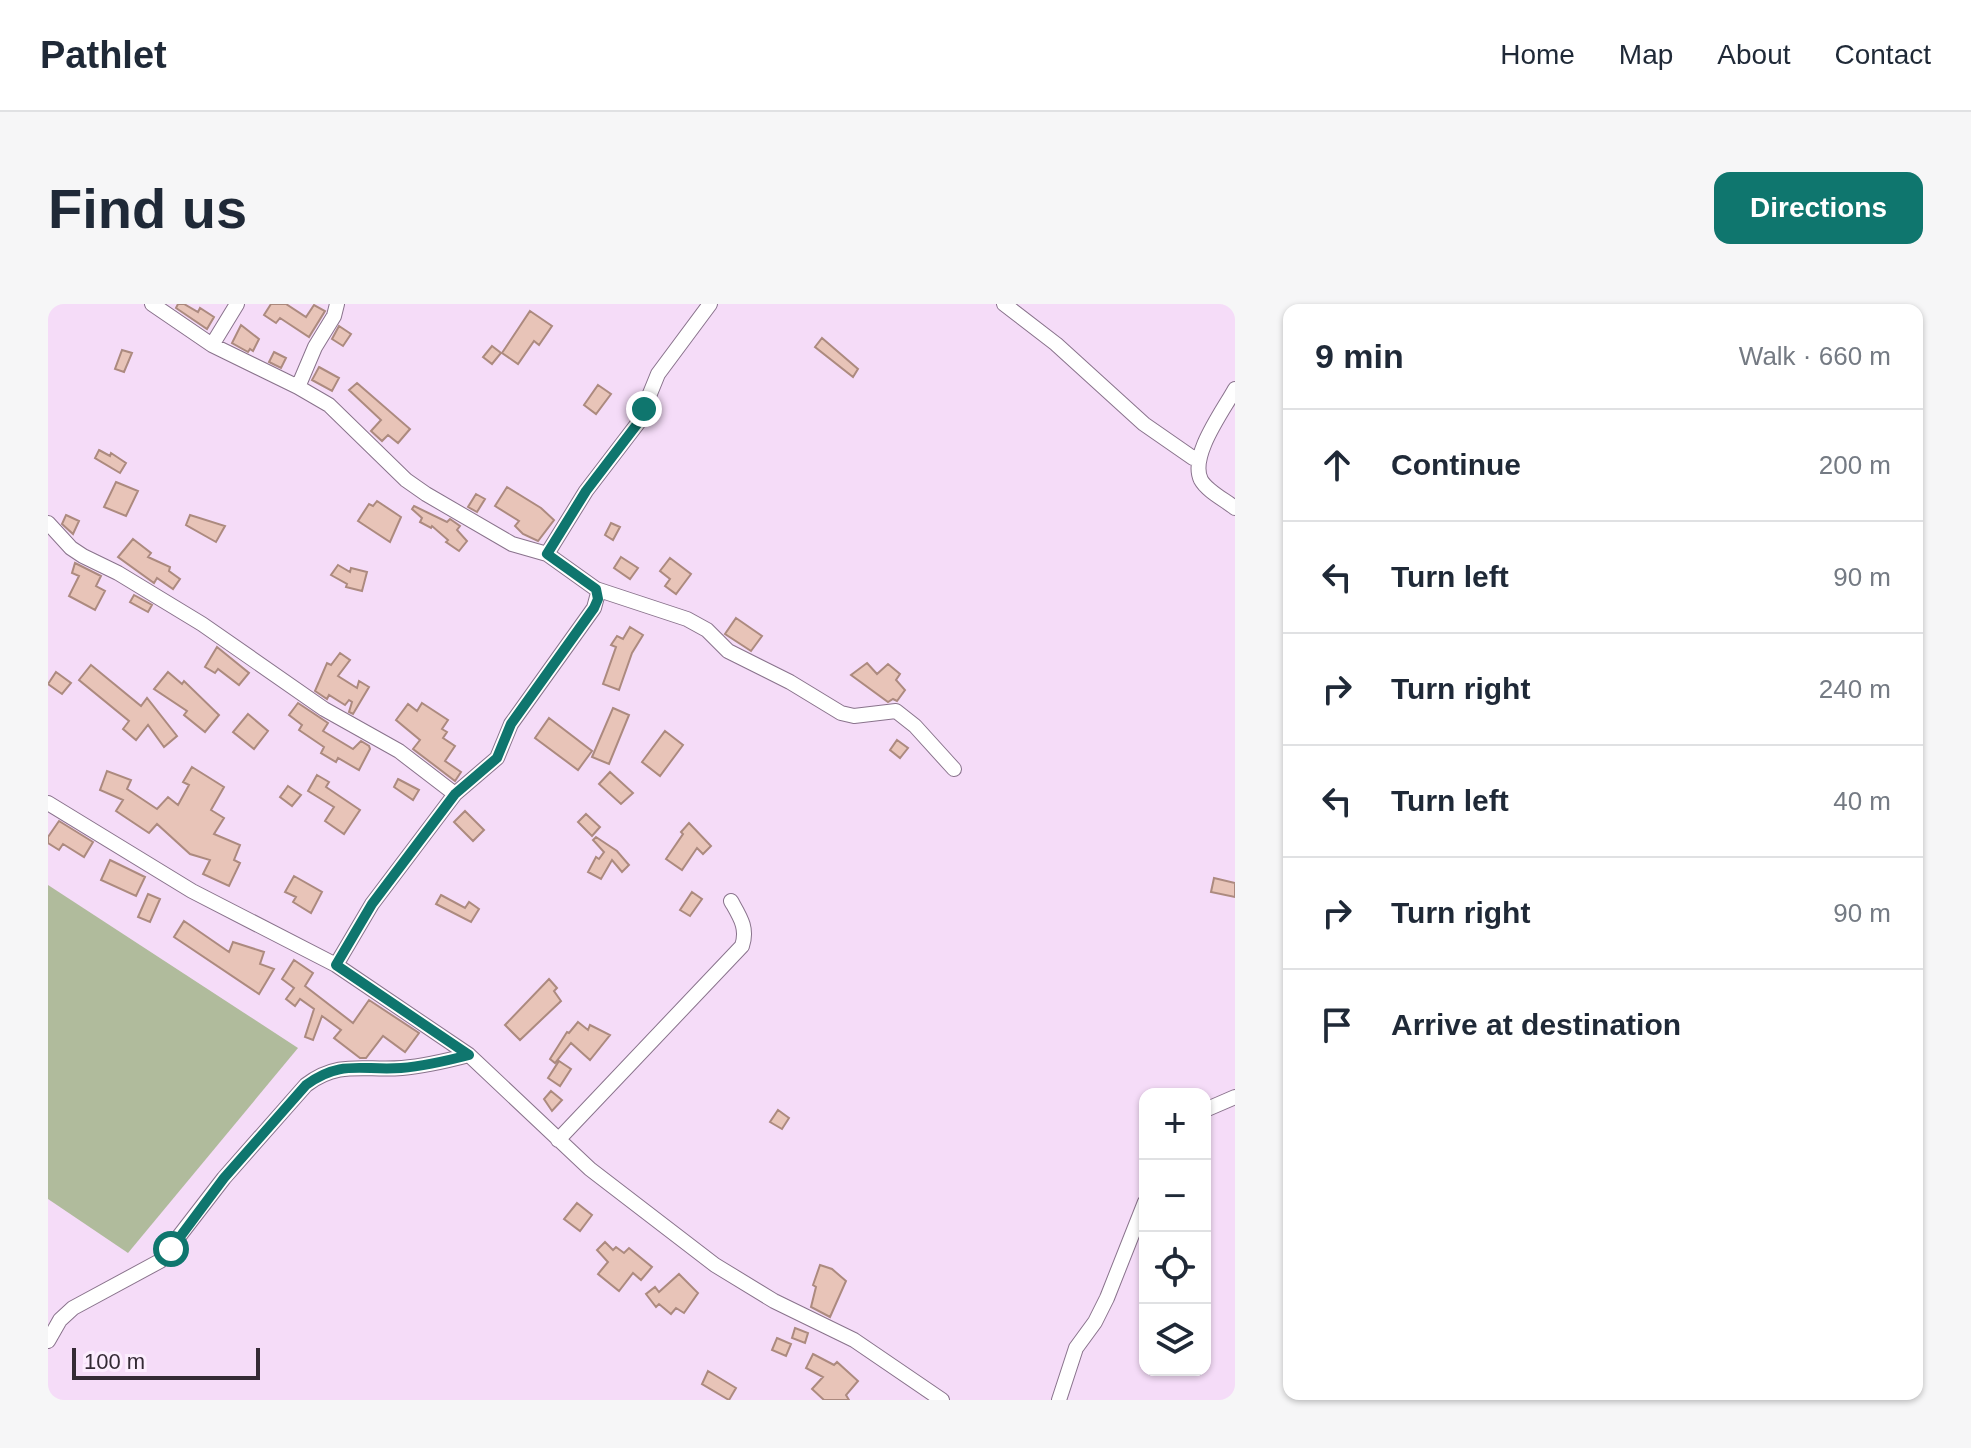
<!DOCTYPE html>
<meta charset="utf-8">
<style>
body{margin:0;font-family:Helvetica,sans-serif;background:#f6f6f7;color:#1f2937}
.controls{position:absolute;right:24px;bottom:24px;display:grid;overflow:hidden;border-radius:16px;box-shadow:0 2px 6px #0004}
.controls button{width:72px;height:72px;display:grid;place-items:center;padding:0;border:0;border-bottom:2px solid #e0e1e3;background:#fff;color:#1f2937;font:40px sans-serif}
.scale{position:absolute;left:24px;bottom:20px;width:188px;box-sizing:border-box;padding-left:8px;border:4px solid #342a35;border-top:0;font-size:22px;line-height:28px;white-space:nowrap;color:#342a35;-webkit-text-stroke:6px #fcedfe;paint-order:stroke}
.stop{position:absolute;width:24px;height:24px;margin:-18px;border:6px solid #0f766e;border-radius:50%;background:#fff}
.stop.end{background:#0f766e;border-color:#fff;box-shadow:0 2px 8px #0008}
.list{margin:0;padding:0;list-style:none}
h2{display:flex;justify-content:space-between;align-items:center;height:104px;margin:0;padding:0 32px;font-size:34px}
h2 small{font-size:26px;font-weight:400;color:#747a83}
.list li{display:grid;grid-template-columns:52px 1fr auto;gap:24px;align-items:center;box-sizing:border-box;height:112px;padding:0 32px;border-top:2px solid #e0e1e3}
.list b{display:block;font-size:30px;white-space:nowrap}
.list em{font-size:26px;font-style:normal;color:#747a83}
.icon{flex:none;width:44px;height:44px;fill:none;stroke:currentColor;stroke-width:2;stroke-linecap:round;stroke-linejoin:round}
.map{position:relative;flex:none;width:1187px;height:1096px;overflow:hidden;border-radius:16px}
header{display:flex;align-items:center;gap:48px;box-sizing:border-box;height:112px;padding:0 40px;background:#fff;border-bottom:2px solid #e0e1e3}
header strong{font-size:38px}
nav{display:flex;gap:44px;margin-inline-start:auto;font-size:28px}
.intro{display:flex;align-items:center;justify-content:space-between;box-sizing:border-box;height:192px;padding:0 48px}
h1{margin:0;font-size:56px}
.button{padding:20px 36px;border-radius:16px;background:#0f766e;color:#fff;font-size:28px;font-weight:700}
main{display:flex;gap:48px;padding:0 48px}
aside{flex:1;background:#fff;border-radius:16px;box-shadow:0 2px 6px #0004}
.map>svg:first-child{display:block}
</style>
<header>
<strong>Pathlet</strong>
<nav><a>Home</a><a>Map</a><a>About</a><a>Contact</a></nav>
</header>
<div class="intro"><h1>Find us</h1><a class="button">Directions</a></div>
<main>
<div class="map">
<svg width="1187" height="1096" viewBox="0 0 1187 1096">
<rect width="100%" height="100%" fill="#f5dcf8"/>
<path fill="#b0bb9c" d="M0 581 250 744 80 949 0 895Z"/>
<path fill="#e8c4b8" stroke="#ac8a7f" stroke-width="2" d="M130 0H136L150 8 152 4 166 13 159 25 128 4Z
M223 0H238L258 13 266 1 277 7 261 33 232 14 228 19 216 11Z
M482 7 504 22 491 41 486 37 470 60 454 49Z
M193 21 211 35 205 47 202 45 200 48 184 39Z
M291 22 303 30 295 42 284 35Z
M774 34 810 65 805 73 767 43Z
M444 42 453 49 444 60 435 53Z
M74 46 84 49 76 68 67 65Z
M226 48 238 54 233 64 221 58Z
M271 63 291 74 284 87 264 76Z
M309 79 362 125 350 139 340 131 334 137 323 127 333 116 301 86Z
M550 81 563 90 548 110 536 101Z
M51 146 62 152 63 149 78 159 72 169 47 154Z
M68 178 90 187 78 212 56 203Z
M459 183 493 204 506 216 490 237 475 230 467 222 471 217 447 202Z
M428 190 437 195 429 208 420 203Z
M329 197 353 213 342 238 310 217 321 200 325 202Z
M366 202 399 218 402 215 412 222 409 226 419 237 411 247 398 238 400 236 384 222 383 224 372 218 374 214 364 205Z
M18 211 31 217 25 230 14 220Z
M142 211 177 222 168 238 138 221Z
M563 219 572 223 565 236 557 231Z
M85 235 103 249 100 253 122 263 121 267 132 275 125 285 109 274 106 279 70 253Z
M573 253 590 264 582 275 566 264Z
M622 254 643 270 628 290 617 282 622 275 612 267Z
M27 259 53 272 48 282 57 287 47 306 21 292 31 272 24 269Z
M290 261 302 268 303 264 319 268 314 287 298 283 299 280 283 271Z
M86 291 104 301 100 308 82 298Z
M688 314 714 332 703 347 677 330Z
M582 323 595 331 584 349 571 386 555 380 568 343 563 341 569 332 575 335Z
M169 343 201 369 191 381 170 365 167 369 157 363Z
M292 349 302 356 290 372 309 384 311 377 321 383 305 410 301 408 304 398 301 396 297 401 281 391 279 395 267 387 279 359 283 361Z
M819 359 829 370 840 360 852 370 848 376 857 386 849 397 845 395 840 398 803 371Z
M43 361 93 402 99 394 129 432 116 443 100 421 88 436 75 425 81 417 31 376Z
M8 368 23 379 14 390 0 380Z
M120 368 134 380 136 377 171 411 157 428 136 411 139 407 106 385Z
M250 399 280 419 275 427 305 445 313 437 321 442 322 445 311 466 290 454 288 458 273 449 276 443 251 426 254 421 241 411Z
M374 399 400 416 394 425 399 428 395 434 407 442 397 457 413 468 407 477 365 445 372 436 348 416 360 400 369 407Z
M565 404 581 411 561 460 544 453Z
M200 410 220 427 206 445 185 428Z
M501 414 544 447 530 466 487 434Z
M617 427 635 441 612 472 594 458Z
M849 436 860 444 852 454 842 446Z
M144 463 176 483 163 506 176 514 166 530 192 541 186 556 192 559 181 582 155 570 162 556 142 550 109 520 101 529 68 507 75 496 52 486 59 467 83 476 79 485 109 505 120 493 130 501 141 481 135 478Z
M562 468 585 489 573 500 551 480Z
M269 471 281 478 278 483 312 506 296 530 277 517 286 503 260 487Z
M350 475 371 486 365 496 346 483Z
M240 482 253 491 244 502 232 493Z
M417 507 436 526 425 537 406 518Z
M538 510 552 523 544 532 530 518Z
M11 517 45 538 36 553 15 540 11 546 0 539V533Z
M641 519 663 542 655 550 649 544 634 566 618 555 635 530 633 528Z
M548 533 569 547 581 561 574 568 564 556 553 575 540 568 548 553 551 555 556 548 545 536Z
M62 556 97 573 88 592 53 576Z
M246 572 274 588 263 609 245 598 248 593 237 588Z
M1166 574 1187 579V593L1163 588Z
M644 588 654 595 642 612 632 606Z
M100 590 112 595 102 618 90 613Z
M393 591 417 604 421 598 431 605 423 618 388 600Z
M136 617 181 648 185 638 216 648 212 660 226 665 211 690 126 633Z
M246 656 265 669 257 682 305 719 321 696 371 729 357 748 335 732 318 754H312L286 734 293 726 274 712 265 736 257 733 266 705 252 695 247 702 238 695 246 684 234 675Z
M501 675 509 684 506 687 513 697 472 736 457 721Z
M530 718 540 726 542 721 562 731 542 756 523 739 507 759 502 755 519 728 521 729Z
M511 757 523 765 512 782 500 774Z
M503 787 514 796 504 807 496 795Z
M730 806 741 814 734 825 722 818Z
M529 899 544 911 532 927 516 915Z
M557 938 565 946 568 943 576 949 581 944 604 963 593 976 585 969 571 987 550 970 560 958 549 946Z
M772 961 784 965 798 977 782 1013 763 1003 768 983 765 981Z
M631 970 650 989 636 1009 628 1004 623 1010 611 1000 608 1003 598 990 607 983 611 988Z
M747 1024 760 1029 757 1039 744 1034Z
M729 1034 743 1040 738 1052 724 1046Z
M765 1050 786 1061 789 1058 810 1077 798 1091 801 1096H776L764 1085 775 1073 758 1064Z
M660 1067 688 1084 681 1096 654 1080Z"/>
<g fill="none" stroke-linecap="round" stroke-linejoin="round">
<g stroke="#89738c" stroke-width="16">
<path id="street" d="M104 0 164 41 250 83 281 101 358 176 378 190 464 240 499 250 548 285 550 289 546 304 463 420 449 454 407 490 324 600 288 661
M956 0 1008 40 1096 120 1145 154
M164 41 189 0
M250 83 267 43 286 12 289 0
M1187 85C1175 107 1141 152 1153 176 1159 187 1177 196 1187 204
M0 219 23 244 35 252 70 269 154 320 276 405 351 447 407 490
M499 250 538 187 590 119 610 70 662 0
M548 285 639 315 659 326 680 347 742 378 793 409 806 412 848 407 867 422 906 465
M0 499 144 587 288 661 421 751 542 865 667 961 726 997 806 1036 894 1096
M1157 806 1187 793
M510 836 694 642C700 624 692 613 683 597
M0 1037 12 1016 25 1004 112 957 176 874 258 781C291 756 316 767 354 764 377 762 398 757 421 751
M1011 1096 1028 1044 1047 1018 1059 994 1097 898"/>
</g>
<use href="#street" stroke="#fff" stroke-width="14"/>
</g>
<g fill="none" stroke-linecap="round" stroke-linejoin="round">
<path stroke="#0f766e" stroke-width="10" d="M123 945 176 874 258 781C293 755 314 767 353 764 377 762 398 757 421 751L288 661 324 600 407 490 449 454 463 420 546 304 550 295 548 285 499 250 538 187 590 119 596 105"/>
</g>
</svg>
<div class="controls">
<button>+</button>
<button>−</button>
<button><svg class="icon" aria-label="locate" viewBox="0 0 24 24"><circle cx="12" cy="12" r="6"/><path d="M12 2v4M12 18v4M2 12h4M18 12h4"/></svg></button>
<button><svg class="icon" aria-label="layers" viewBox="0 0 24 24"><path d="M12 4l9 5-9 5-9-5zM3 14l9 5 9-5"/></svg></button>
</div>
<div class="scale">100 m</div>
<div class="stop" style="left:123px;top:945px"></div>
<div class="stop end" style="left:596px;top:105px"></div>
</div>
<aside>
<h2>9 min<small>Walk · 660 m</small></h2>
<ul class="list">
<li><svg class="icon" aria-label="ahead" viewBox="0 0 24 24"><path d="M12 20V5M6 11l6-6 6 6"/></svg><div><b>Continue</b></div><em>200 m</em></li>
<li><svg class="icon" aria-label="left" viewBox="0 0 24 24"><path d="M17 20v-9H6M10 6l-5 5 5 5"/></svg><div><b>Turn left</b></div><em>90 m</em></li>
<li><svg class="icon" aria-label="right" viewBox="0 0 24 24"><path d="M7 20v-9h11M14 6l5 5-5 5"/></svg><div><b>Turn right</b></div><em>240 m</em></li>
<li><svg class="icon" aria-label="left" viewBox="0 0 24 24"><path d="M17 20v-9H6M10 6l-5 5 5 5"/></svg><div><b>Turn left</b></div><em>40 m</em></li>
<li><svg class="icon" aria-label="right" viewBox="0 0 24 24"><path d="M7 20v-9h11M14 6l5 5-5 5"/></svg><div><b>Turn right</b></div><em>90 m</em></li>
<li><svg class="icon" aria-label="arrive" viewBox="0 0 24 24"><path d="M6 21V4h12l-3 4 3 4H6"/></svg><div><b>Arrive at destination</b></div></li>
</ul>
</aside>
</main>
